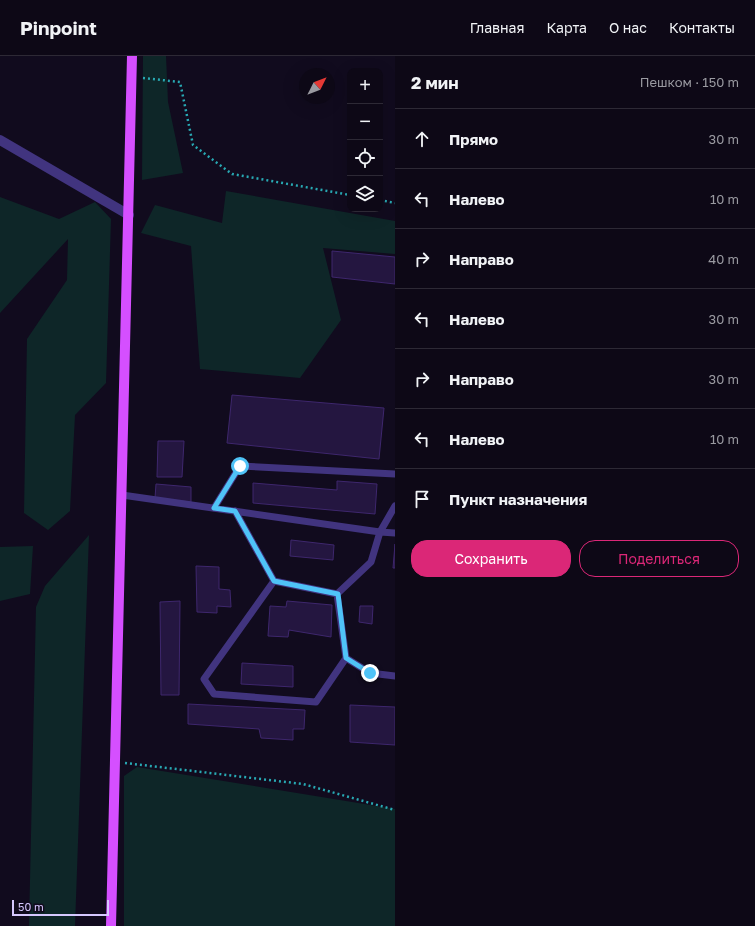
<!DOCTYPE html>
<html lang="ru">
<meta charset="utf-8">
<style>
body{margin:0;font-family:"Golos Text",sans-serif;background:#1b1623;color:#f1f3f6}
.controls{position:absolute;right:12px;top:12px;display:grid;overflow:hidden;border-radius:8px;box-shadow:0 4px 16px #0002}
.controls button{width:36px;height:36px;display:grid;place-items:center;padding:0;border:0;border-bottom:1px solid #2d2935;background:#0d0816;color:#f1f3f6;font:20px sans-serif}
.compass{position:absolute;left:299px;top:12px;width:36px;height:36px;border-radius:50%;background:#0d0816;box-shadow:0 4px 16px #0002;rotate:48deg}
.scale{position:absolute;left:12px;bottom:10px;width:97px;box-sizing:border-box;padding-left:4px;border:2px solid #d6c8ff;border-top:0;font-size:11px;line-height:14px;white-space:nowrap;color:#d6c8ff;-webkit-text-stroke:3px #110b1e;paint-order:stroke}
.stop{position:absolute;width:12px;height:12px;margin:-9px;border:3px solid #4fc3f7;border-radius:50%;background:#fff}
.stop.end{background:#4fc3f7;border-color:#fff;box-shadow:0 1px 4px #0008}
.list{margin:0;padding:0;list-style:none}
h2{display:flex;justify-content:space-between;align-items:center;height:52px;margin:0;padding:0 16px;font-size:17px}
h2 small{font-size:13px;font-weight:400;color:#9a9aa1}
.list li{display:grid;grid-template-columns:26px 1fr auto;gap:12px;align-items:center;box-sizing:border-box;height:60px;padding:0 16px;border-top:1px solid #2d2935}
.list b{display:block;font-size:15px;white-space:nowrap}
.list em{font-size:13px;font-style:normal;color:#9a9aa1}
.actions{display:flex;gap:8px;padding:12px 16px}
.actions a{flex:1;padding:9px 0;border:1px solid #db2777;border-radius:16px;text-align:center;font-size:14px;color:#db2777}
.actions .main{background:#db2777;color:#fff}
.icon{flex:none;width:22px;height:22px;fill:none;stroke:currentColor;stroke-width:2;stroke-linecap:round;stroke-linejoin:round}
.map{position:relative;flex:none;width:395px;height:870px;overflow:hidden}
header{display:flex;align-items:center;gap:24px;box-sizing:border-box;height:56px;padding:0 20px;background:#0d0816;border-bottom:1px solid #2d2935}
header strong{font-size:19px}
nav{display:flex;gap:22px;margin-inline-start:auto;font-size:14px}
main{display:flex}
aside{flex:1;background:#0d0816}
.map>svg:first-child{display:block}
</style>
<header>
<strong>Pinpoint</strong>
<nav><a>Главная</a><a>Карта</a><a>О нас</a><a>Контакты</a></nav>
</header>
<main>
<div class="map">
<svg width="395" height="870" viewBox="0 0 395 870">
<rect width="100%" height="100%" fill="#110b1e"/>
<path fill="#0e2628" d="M143 0H166L168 46 183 117 142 124Z
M226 135 395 165V198L323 192 341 264 300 322 200 313 191 190 141 177 155 149 222 167Z
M0 141 59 163 95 146 111 163 106 327 75 359 70 455 48 474 24 457 27 283 67 224 68 183 0 257Z
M89 479 75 870H29L36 551 45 530Z
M33 490 30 538 0 545V491Z
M137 711 395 753V870H124V720Z"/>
<path fill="#241640" stroke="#3e276d" d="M332 195 395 201V228L332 221Z
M232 339 384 352 379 403 227 387Z
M158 385H184L182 421H157Z
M337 425 377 428 375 458 253 447V427L337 434Z
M156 428 191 431V446L155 442Z
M291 484 334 489 333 504 290 500Z
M395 488V512H393Z
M196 510 219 511V533L230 534 231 551 217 550V557L197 556Z
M180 545 179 639H161L160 546Z
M287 545 332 549 331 581 289 574 288 581 268 580 270 550 286 551Z
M360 550H373L372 568 359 566Z
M242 607 293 610V631L241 628Z
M188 648 305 654 304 673H293V684L261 682 259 673 188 668Z
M350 649 395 651V689L350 686Z"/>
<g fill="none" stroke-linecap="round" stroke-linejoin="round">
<path stroke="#28a9b3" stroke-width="2.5" stroke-dasharray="2 3" stroke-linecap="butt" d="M143 22 180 26 193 89 232 118 350 139
M380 144 395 147
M125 707 303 728 395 754"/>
<path stroke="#41347f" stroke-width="7" d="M122 439 380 476 395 450
M214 452 240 410 395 418
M235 455 274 525 204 623 214 638 316 646 346 602
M274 525 337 538 346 602 370 617 395 620
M337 538 371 506 380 476 395 477"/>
<path stroke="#41347f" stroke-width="10" d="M0 84 129 159"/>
<path stroke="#d54fff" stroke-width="10" d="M111 870 132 0"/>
</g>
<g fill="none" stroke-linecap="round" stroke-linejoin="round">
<path stroke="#4fc3f7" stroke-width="5" d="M240 410 214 452 235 455 274 525 338 538 346 602 370 617"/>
</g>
</svg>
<div class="controls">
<button>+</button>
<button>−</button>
<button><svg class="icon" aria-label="locate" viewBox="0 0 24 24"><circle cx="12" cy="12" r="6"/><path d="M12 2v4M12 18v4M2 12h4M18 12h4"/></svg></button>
<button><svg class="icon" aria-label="layers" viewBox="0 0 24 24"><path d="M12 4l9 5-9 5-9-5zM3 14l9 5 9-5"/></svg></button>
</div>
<svg class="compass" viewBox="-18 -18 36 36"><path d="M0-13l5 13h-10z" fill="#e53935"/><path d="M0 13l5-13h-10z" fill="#9a9aa1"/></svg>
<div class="scale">50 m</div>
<div class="stop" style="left:240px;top:410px"></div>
<div class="stop end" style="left:370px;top:617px"></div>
</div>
<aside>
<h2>2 мин<small>Пешком · 150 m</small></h2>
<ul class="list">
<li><svg class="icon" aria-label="ahead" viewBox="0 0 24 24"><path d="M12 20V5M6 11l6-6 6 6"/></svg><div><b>Прямо</b></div><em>30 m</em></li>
<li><svg class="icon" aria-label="left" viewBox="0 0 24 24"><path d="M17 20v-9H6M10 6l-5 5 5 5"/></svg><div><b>Налево</b></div><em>10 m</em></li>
<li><svg class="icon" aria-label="right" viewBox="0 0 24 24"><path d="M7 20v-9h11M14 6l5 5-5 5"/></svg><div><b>Направо</b></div><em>40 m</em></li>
<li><svg class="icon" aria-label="left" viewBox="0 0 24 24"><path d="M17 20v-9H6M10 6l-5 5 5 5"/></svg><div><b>Налево</b></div><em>30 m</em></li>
<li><svg class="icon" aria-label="right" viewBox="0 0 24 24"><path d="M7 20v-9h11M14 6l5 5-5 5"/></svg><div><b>Направо</b></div><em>30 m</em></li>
<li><svg class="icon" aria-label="left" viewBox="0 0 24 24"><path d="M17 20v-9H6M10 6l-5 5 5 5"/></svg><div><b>Налево</b></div><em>10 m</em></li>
<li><svg class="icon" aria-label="arrive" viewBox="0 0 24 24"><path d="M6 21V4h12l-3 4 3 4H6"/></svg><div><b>Пункт назначения</b></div></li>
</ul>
<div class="actions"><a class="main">Сохранить</a><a>Поделиться</a></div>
</aside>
</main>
